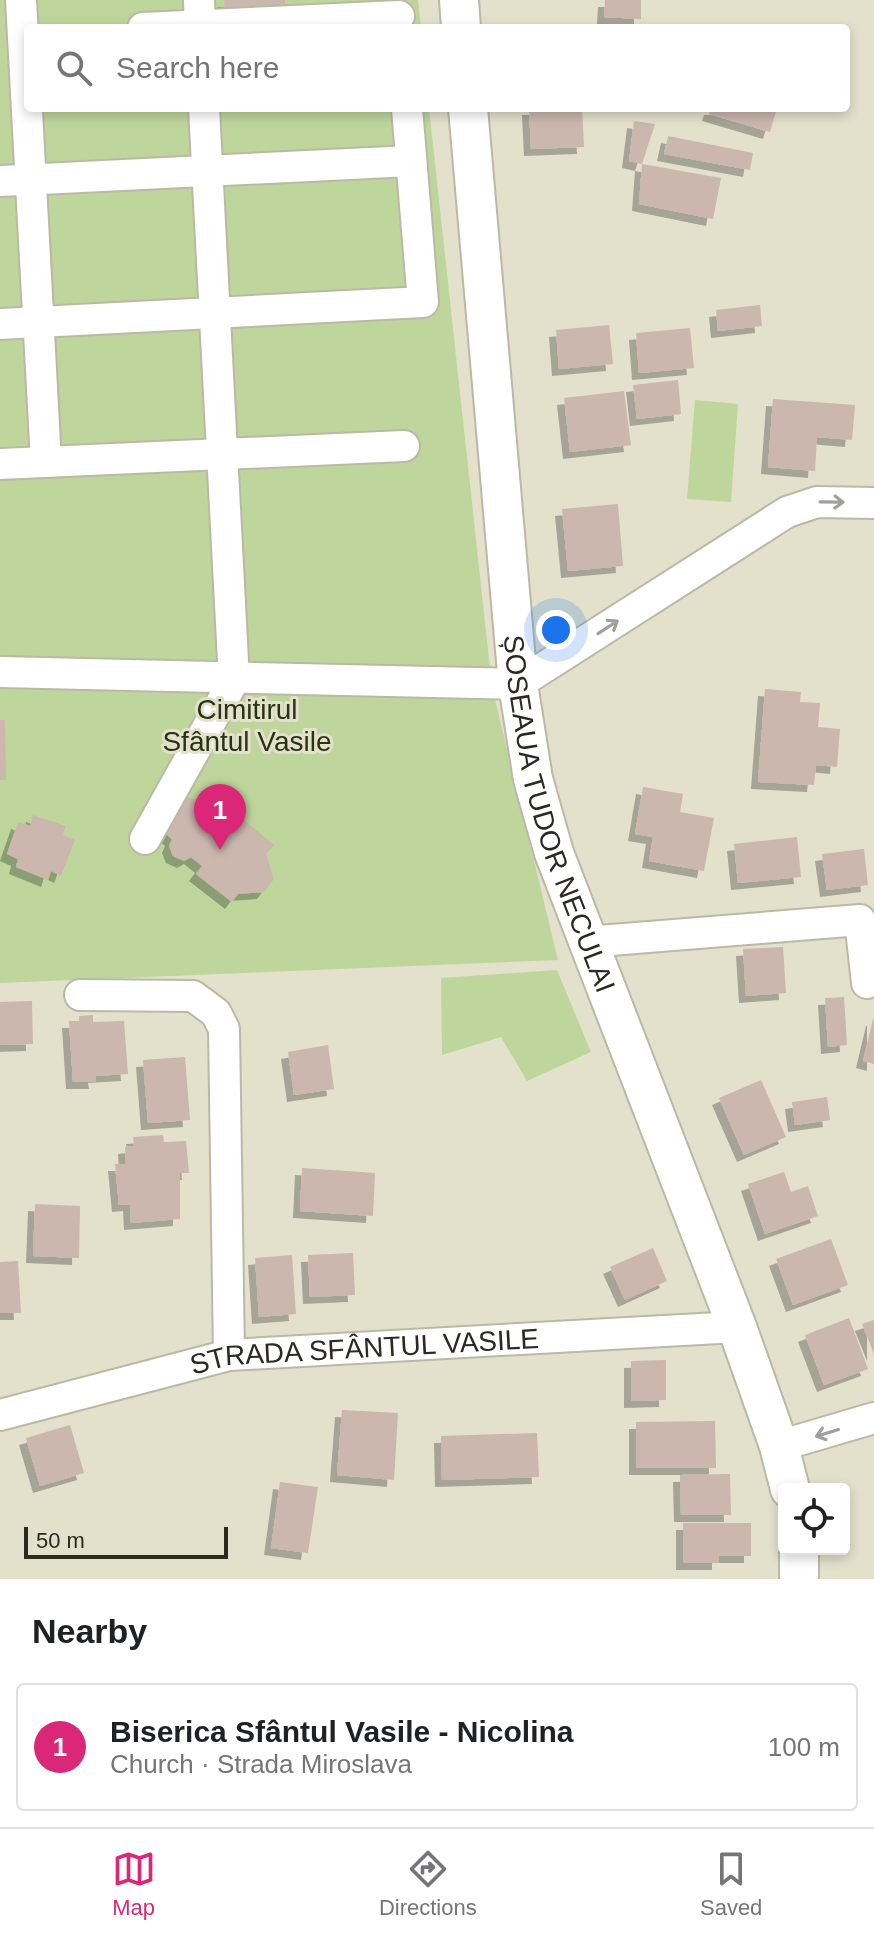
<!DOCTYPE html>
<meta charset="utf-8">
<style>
body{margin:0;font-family:Helvetica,sans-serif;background:#f2f2f2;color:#202124}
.controls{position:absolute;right:24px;bottom:24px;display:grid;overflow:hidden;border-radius:8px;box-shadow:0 4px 12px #0003}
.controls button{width:72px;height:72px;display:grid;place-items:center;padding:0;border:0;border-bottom:2px solid #e0e0e0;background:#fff;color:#202124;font:40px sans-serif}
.scale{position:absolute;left:24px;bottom:20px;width:204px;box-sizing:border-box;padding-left:8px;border:4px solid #2a2922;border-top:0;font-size:22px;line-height:28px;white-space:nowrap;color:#2a2922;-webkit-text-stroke:6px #e3e0cc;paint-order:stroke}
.you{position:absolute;left:556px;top:630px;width:28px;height:28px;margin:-20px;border:6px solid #fff;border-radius:50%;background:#1a73e8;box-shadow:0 0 0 12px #1a73e833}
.badge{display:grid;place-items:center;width:52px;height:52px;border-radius:50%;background:#db2777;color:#fff;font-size:26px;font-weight:700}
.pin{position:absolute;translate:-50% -66px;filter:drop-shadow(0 2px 4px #0008)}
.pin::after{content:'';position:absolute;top:42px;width:28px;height:24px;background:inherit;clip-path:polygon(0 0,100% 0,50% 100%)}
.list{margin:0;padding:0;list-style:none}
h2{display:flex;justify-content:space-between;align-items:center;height:104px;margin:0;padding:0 32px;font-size:34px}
h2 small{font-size:26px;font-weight:400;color:#757577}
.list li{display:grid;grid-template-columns:52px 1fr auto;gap:24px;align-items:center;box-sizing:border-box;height:128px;margin:0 16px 16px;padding:0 16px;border:2px solid #e0e0e0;border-radius:8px}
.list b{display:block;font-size:30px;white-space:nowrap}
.list p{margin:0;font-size:26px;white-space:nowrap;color:#757577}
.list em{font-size:26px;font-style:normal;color:#757577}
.icon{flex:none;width:44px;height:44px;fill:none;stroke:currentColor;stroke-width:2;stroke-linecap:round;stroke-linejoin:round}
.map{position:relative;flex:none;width:874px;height:1579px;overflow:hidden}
.search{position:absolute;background:#fff;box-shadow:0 4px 12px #0003;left:24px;right:24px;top:24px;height:88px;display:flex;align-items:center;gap:20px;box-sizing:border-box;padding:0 28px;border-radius:8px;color:#757577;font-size:30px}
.sheet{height:248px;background:#fff}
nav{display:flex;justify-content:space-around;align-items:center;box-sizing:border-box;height:112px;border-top:2px solid #e0e0e0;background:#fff;font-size:22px;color:#757577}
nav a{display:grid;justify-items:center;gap:4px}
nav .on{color:#db2777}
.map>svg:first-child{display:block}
</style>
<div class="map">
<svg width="874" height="1579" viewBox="0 0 874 1579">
<defs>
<filter id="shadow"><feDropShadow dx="-7" dy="7" stdDeviation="0" flood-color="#0004"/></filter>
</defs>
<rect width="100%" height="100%" fill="#e3e0cc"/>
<path fill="#bed69c" d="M0 0H418L421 28H28V108H429L492 687 558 960 0 983Z
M695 400 738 404 731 502 687 499Z
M557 970 591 1052 527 1081 501 1037 442 1055 441 978Z"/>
<path fill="#cbb7ad" filter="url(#shadow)" d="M224 0H285V10L225 13Z
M605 0H641V19L604 17Z
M529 108H582L584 147 531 149Z
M711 108H777L770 132 709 114Z
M634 121 655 124 642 164 721 178 713 219 639 204 642 164 629 161Z
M668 136 753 153 750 170 664 154Z
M760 305 762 326 718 331 716 310Z
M609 325 613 364 559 369 556 330Z
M690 328 694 368 639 373 636 333Z
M678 380 681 414 637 419 633 385Z
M624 391 631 445 570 452 564 398Z
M773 399 855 405 852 440 817 437 815 471 768 467Z
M618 504 623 566 568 571 562 509Z
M765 689 801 692 800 702 820 703 818 727 840 729 837 767 816 765 814 785 758 782Z
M0 720H5L6 780H0Z
M643 787 683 794 680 812 714 818 704 871 649 861 653 837 635 834Z
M208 796 218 798 222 807 219 815 228 823 236 813 274 845 266 854 274 879 264 892 238 894 232 902 196 874 202 866 191 857 184 861 173 856 169 846 172 839 167 835 164 821 185 797 201 801Z
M33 815 66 826 63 835 75 840 61 876 51 871 48 880 16 867 18 859 7 854 18 822 30 826Z
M797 837 801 877 738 883 734 844Z
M864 849 868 885 827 890 822 854Z
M783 947 786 993 746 996 743 949Z
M844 997 847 1045 828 1047 825 998Z
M32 1001 33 1044 0 1045V1002Z
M93 1015V1022L124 1021 128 1074 95 1076 96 1082H73L69 1021H79V1016Z
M873 1019H874V1064L863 1061Z
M328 1045 334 1089 294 1095 288 1052Z
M185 1057 190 1120 148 1123 143 1060Z
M761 1080 786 1137 744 1155 719 1098Z
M827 1097 830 1120 795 1125 792 1102Z
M163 1135 164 1142 186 1141 189 1173H180V1219L131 1223 130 1204 119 1205 115 1164H126L125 1147 134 1146 133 1137Z
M302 1168 375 1173 373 1216 300 1211Z
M784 1172 791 1192 808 1186 818 1216 765 1234 748 1184Z
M35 1204 80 1206 79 1258 33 1256Z
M831 1239 848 1285 793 1305 776 1259Z
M653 1248 667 1281 625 1300 610 1267Z
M353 1253 355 1295 310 1297 308 1255Z
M292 1255 296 1314 259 1317 255 1258Z
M18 1261 21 1313H0V1262Z
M849 1318 868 1369 824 1385 805 1335Z
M874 1320V1354L862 1324Z
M666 1360V1400L631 1401V1361Z
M342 1410 398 1413 394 1480 337 1475Z
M715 1421 716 1468H636V1422Z
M70 1425 84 1473 40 1486 26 1438Z
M537 1433 539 1477 442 1480 441 1436Z
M730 1474 731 1515H681L680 1475Z
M280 1482 318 1487 308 1553 271 1548Z
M683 1523H751V1556H719V1563H683Z"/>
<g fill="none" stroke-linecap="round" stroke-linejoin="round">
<g stroke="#bbb8a5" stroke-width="34">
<g id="minor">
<path d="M21 0 46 462"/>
<path d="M199 0 200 28"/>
<path d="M143 28 399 16"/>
<path d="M0 181 411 161"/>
<path d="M0 324 423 302 407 108"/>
<path d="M0 464 404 446"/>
<path d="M0 672 518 684 787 512 817 502 874 503"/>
<path d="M145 839 234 680 204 108"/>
<path d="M586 942 860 920 867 983"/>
<path d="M80 995 193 996 216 1013 224 1029 229 1355"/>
<path id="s1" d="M0 1415 229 1355 737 1327"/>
<path d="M779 1446 874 1418"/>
</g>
</g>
<g stroke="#bbb8a5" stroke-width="42">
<g id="major">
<path d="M459 0 461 28"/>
<path id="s2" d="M468 108 518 684 533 779 554 853 737 1327 779 1446 790 1489"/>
<path d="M799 1549V1579"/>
</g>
</g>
<use href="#minor" stroke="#fff" stroke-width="30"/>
<use href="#major" stroke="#fff" stroke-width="38"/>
</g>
<defs><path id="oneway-shaft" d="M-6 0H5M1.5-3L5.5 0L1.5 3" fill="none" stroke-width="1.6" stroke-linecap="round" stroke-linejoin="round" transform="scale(2)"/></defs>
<g stroke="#9f9f9c">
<use href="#oneway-shaft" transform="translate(832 502) rotate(1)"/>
<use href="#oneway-shaft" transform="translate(608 627) rotate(-33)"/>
<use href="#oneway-shaft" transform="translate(827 1433) rotate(163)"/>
</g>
<g text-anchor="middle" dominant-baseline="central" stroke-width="6" stroke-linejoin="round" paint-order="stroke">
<g font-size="28" fill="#273412" stroke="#e3e0cc">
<text x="247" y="709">Cimitirul<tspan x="247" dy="32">Sfântul Vasile</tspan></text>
</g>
<g font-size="28" fill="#2a2922" stroke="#e3e0cc">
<text stroke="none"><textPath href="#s2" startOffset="714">ȘOSEAUA TUDOR NECULAI</textPath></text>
<text stroke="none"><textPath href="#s1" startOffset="372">STRADA SFÂNTUL VASILE</textPath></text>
</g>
</g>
</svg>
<div class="controls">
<button><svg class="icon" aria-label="locate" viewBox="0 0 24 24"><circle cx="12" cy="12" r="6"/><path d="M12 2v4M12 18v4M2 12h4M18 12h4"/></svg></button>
</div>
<div class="scale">50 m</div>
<div class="you"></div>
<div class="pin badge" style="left:220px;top:850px">1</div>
<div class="search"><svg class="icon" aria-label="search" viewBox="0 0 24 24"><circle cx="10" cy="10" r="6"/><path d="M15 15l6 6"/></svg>Search here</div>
</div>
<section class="sheet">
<h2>Nearby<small></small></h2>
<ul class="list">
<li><span class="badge">1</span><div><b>Biserica Sfântul Vasile - Nicolina</b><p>Church · Strada Miroslava</p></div><em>100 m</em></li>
</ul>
</section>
<nav>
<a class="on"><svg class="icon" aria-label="map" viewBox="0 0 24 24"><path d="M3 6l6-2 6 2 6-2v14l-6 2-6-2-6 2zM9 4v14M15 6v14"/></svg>Map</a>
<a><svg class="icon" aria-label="directions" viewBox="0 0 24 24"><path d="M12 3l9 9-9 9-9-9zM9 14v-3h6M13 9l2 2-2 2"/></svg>Directions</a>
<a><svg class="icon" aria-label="saved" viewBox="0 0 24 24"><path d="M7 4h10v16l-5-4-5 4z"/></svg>Saved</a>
</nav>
